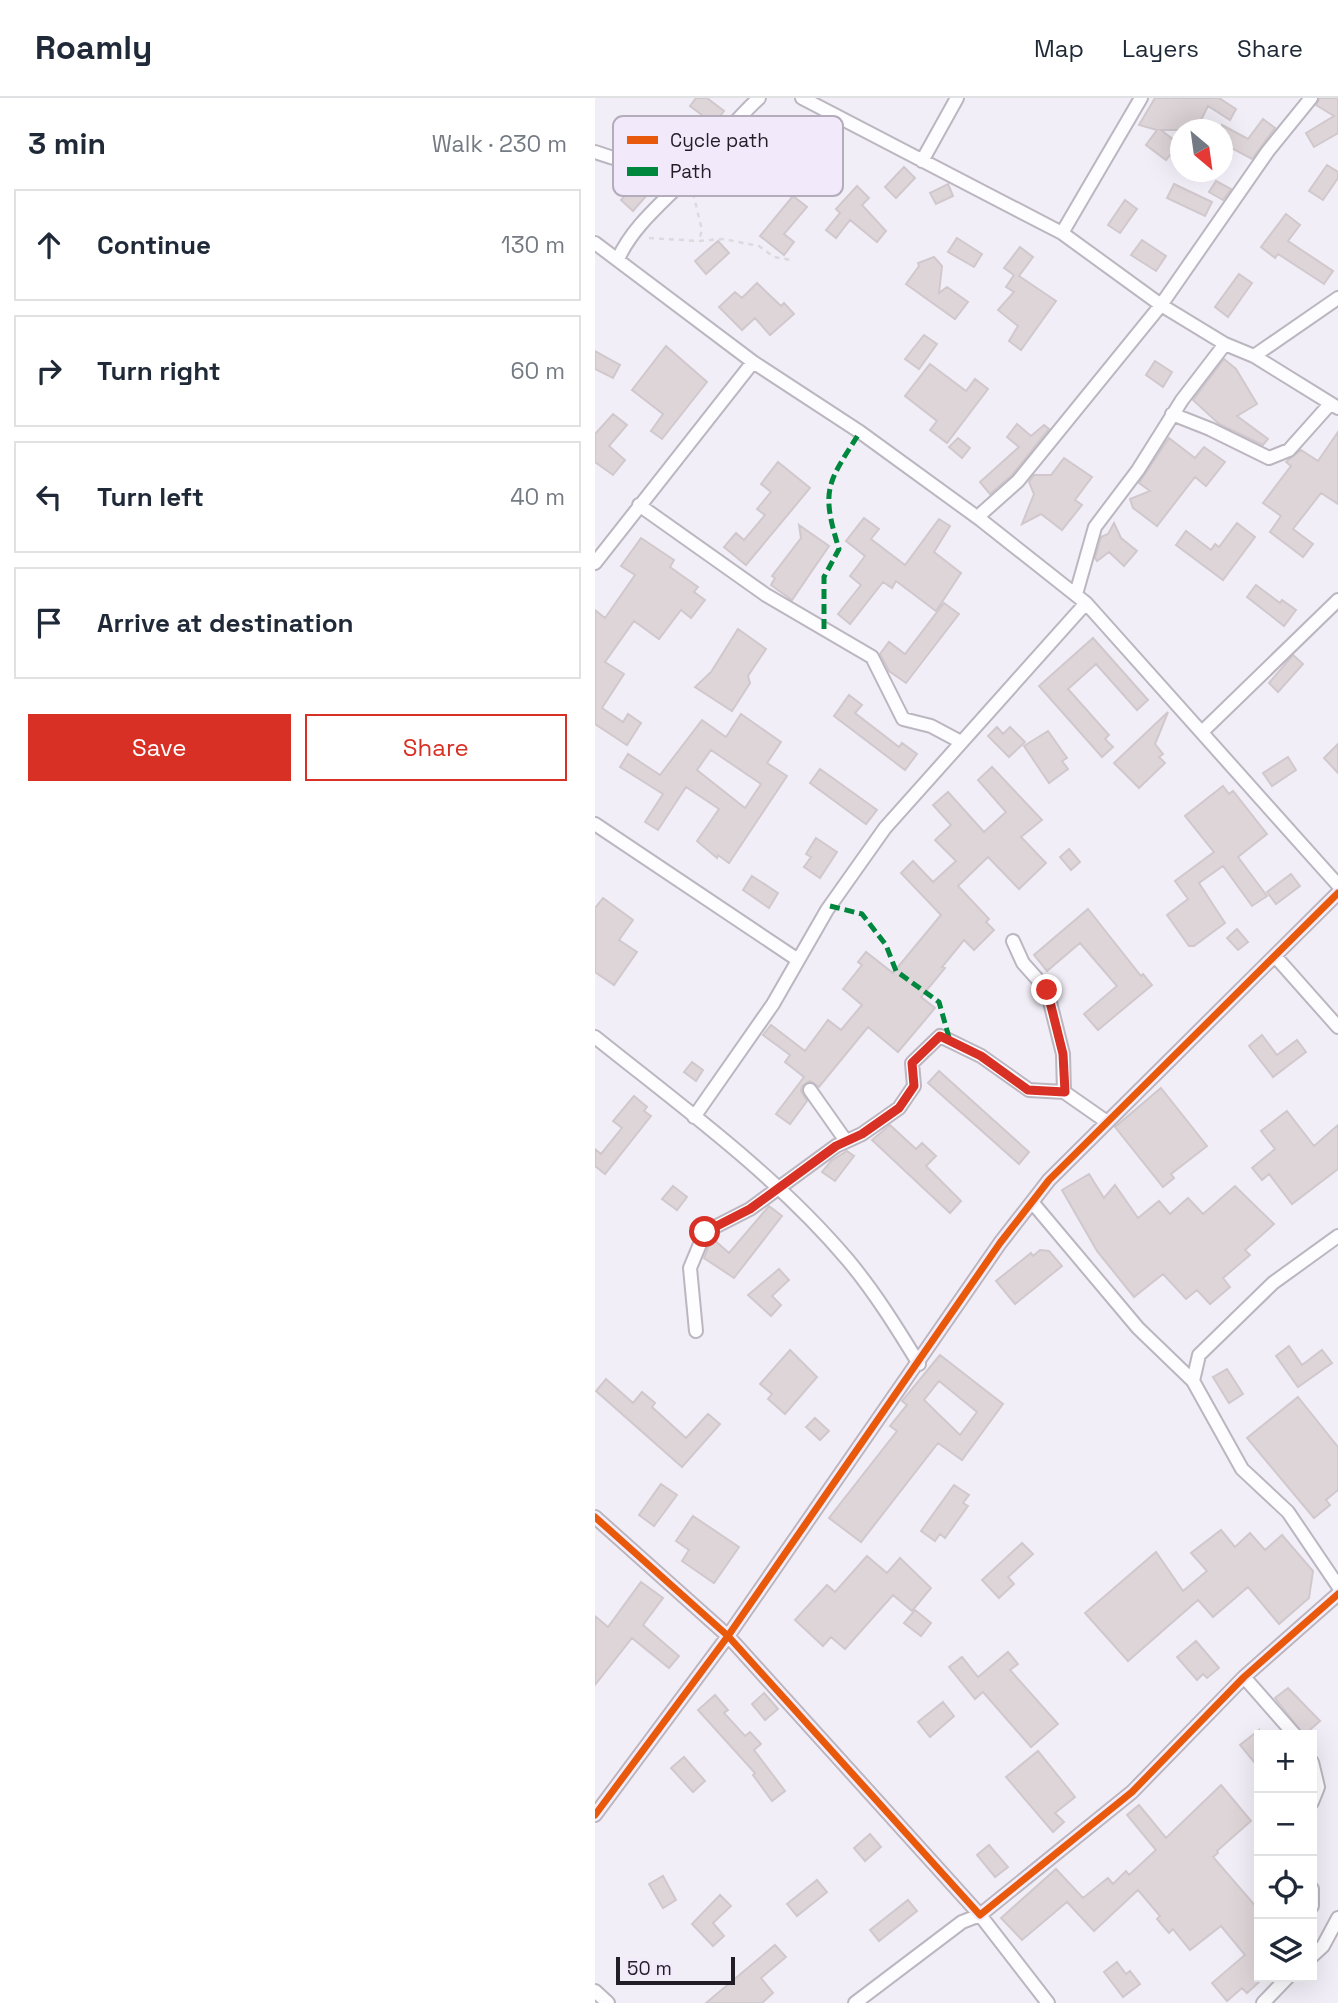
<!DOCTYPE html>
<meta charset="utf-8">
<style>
body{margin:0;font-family:"Space Grotesk",sans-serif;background:#f2f2f3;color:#1f2937}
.controls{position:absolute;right:21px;bottom:21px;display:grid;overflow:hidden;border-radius:0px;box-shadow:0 7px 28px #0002}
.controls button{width:63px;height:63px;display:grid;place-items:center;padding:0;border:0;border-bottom:2px solid #e0e1e3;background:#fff;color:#1f2937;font:35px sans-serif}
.compass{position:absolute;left:575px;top:21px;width:63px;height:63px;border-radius:50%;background:#fff;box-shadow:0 7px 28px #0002;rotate:151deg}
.scale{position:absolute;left:21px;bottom:18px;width:119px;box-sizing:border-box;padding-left:7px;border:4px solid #221d27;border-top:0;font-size:19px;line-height:24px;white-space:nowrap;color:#221d27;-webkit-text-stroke:5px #f2eafb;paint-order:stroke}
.stop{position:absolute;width:21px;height:21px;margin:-16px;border:5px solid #d93025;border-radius:50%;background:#fff}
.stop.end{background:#d93025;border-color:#fff;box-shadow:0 2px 7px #0008}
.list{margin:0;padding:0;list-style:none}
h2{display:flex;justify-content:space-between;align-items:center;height:91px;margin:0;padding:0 28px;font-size:30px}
h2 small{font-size:23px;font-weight:400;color:#747a83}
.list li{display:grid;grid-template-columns:46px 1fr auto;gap:21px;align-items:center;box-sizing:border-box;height:112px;margin:0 14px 14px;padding:0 14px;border:2px solid #e0e1e3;border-radius:0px}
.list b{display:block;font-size:26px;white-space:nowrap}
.list em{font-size:23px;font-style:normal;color:#747a83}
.actions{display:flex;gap:14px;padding:21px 28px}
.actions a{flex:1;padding:16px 0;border:2px solid #d93025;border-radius:0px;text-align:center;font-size:24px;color:#d93025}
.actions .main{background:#d93025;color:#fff}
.icon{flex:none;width:38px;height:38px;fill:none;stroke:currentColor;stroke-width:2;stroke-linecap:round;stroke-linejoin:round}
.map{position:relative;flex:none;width:743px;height:1905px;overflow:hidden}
header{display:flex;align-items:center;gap:42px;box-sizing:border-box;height:98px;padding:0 35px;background:#fff;border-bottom:2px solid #e0e1e3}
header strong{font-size:33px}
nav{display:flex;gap:38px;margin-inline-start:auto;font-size:24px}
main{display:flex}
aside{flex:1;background:#fff}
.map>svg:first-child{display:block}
</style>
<header>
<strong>Roamly</strong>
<nav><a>Map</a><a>Layers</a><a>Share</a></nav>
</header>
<main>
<aside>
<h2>3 min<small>Walk · 230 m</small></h2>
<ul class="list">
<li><svg class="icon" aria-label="ahead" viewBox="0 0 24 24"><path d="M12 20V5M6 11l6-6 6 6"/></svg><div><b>Continue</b></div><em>130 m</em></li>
<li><svg class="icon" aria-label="right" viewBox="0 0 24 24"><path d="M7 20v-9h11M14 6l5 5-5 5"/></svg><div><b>Turn right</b></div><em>60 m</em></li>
<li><svg class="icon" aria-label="left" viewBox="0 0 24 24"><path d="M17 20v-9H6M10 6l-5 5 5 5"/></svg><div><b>Turn left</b></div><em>40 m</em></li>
<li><svg class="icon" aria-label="arrive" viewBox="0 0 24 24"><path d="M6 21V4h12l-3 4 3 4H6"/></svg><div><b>Arrive at destination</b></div></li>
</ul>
<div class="actions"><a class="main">Save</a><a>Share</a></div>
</aside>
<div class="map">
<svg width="743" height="1905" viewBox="0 0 743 1905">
<rect width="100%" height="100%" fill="#f2eef7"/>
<path fill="#ded5d9" stroke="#d0c8cc" stroke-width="2" fill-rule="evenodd" d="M101 0H112L129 13 119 26 95 8Z
M560 0H624L641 11 635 22 613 8 601 32H566L584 46 571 62 551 47 562 32 544 27Z
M725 0H743V35L719 49 711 35 739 18 721 7Z
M668 21 680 30 657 61 627 45V27L653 41Z
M732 67 743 74V80L728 102 714 93Z
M309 69 320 80 301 100 290 89Z
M46 80 58 90 38 113 26 102Z
M621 83 636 91 628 102 614 94Z
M353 86 358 98 341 106 335 95Z
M579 86 617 104 610 118 572 100Z
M262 88 274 100 267 107 291 133 282 144 255 122 241 140 231 132 245 115 241 111Z
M198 98 212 109 189 136 199 144 189 157 165 138Z
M530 102 542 111 525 135 513 127Z
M691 116 705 127 693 143 738 173 729 186 683 156 680 160 666 149Z
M362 140 387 156 379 169 353 154Z
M547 142 571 158 561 173 536 157Z
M123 143 134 155 111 176 100 163Z
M425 149 438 159 424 178 461 203 426 252 414 243 423 228 403 212 419 194 411 189 419 177 409 170Z
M339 159 347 168 344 195 352 189 373 204 360 221 311 186 324 168 323 165Z
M644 176 657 185 633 219 620 209Z
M162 185 186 208 189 205 199 216 175 237 160 220 147 232 124 209 140 194 147 200Z
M329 237 342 246 324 271 310 261Z
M71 248 112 284 67 341 56 333 68 316 37 292Z
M0 253 25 267 18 280 0 271Z
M629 261 641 271 662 306 642 318 673 341 668 347 624 326 598 302Z
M560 263 577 274 568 289 551 277Z
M335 266 371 293 380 281 393 291 352 345 335 332 342 323 310 298Z
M18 316 32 327 14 348 30 362 18 377 0 364V336Z
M422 326 436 338 449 327 454 331 417 377 395 396 385 384 424 349 412 339Z
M743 334V406L726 395 698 431 718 446 708 459 675 434 686 418 668 405 696 368 691 364 693 362 706 352 723 363Z
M363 340 375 350 367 360 354 349Z
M574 340 600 360 609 349 630 364 611 388 600 379 562 428 538 410 535 401 555 393 544 385Z
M469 360 497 379 480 402 487 407 467 432 446 416 427 426 439 396 434 384 439 377H456Z
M183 364 215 390 151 467 129 449 141 435 149 442 170 417 162 411 176 394 166 386Z
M269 420 284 431 276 441 310 467 344 421 355 428 339 454 366 475 341 513 301 483 297 490 288 484 255 526 243 516 266 487 255 478 270 458 251 443Z
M519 425 526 440 542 453 529 468 514 454 502 463 500 460 506 439 513 436Z
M642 425 660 439 628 482 581 447 591 433 616 452 620 446 624 449Z
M204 427 234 448 197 502 176 487 180 480 177 478 206 440Z
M46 440 79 462 75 469 103 489 99 494 110 502 96 520 86 512 64 541 39 523 10 564 29 576 7 610 28 624 33 616 46 625 32 647 0 626V512L10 520 40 477 26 468Z
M661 487 685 505 687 502 701 512 689 528 652 499Z
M349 505 364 516 311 585 294 573 285 556 294 544 310 556Z
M143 531 171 551 153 578 155 585 137 613 100 589 116 574Z
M498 540 553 602 542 612 501 566 473 591 514 637 510 641 518 649 507 659 444 588Z
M698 557 708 566 683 594 674 585Z
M254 597 267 607 260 615 304 649 307 645 322 656 310 672 239 618Z
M573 614 560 646 568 656 564 659 570 665 544 690 519 665Z
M146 616 186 644 172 665 192 678 134 765 123 757 122 760 102 743 124 711 91 689 63 732 50 724 68 696 25 669 33 656 65 677 107 622 131 639ZM116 652 166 686 150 710 102 672Z
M402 629 408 636 415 629 430 644 414 659 393 638Z
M453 633 472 660 467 663 473 671 454 685 429 648Z
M743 646V675L729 660Z
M693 659 701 672 677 688 668 675Z
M397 669 447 722 426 739 451 765 424 791 393 759 363 788 394 821 391 824 399 832 379 852 369 842 347 869 350 870 326 899 340 910 303 954 273 929 224 989 215 983 207 988 206 993 212 1003 195 1026 181 1016 209 979 190 964 195 957 168 937 176 927 210 953 233 922 246 932 267 907 248 891 267 867 263 864 271 854 298 875 346 817 306 775 318 763 338 784 361 763 340 742 356 727 338 707 353 694 389 734 411 714 383 682Z
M225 671 282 712 271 726 215 685Z
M628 688 634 696 638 693 672 736 643 759 672 798 657 808 628 768 604 785 630 825 599 848H594L572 817 593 801 580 783 619 754 590 718Z
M221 740 242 754 225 780 209 769 216 759 211 756Z
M474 751 485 764 476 772 465 759Z
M696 776 705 788 681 806 672 794Z
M157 778 183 795 174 810 148 792Z
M8 800 38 822 24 842 42 854 19 887 0 874V810Z
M493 811 546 878 548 876 557 887 503 932 489 916 522 888 485 845 452 873 439 857Z
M642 831 653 844 643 852 632 840Z
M667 937 682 957 702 942 711 954 678 979 654 948Z
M97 964 108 972 101 983 89 974Z
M344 973 434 1054 424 1066 333 985Z
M566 990 612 1048 576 1076 579 1080 568 1089 520 1029Z
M39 998 52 1009 49 1013 56 1018 10 1076 0 1068V1051L6 1056 27 1030 18 1023Z
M692 1013 719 1048 743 1027V1071L697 1106 674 1076 667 1082 657 1070 680 1051 666 1033Z
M295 1027 321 1051 327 1045 341 1058 331 1068 366 1103 355 1115 277 1042Z
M252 1053 259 1058 240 1083 227 1074 236 1063Z
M494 1076 509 1100 520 1087 543 1120 564 1103 575 1116 593 1100 608 1116 640 1088 679 1126 650 1152 655 1157 628 1180 635 1189 615 1206 602 1192 591 1201 568 1176 539 1199 502 1153 467 1092Z
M78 1088 92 1099 82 1112 67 1101Z
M174 1108 187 1118 139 1180 109 1160 117 1140 134 1155Z
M445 1152 454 1153 467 1168 420 1206 401 1183 436 1155 438 1158Z
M184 1171 194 1182 177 1198 186 1207 176 1218 153 1197Z
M694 1248 707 1267 727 1252 737 1265 703 1289 681 1258Z
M195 1252 222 1279 190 1316 173 1301 177 1296 165 1286Z
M345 1257 408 1306 367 1362 343 1345 266 1444 234 1420 302 1333 295 1328 312 1307 307 1303ZM344 1283 382 1314 365 1337 329 1302Z
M632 1271 648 1296 634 1305 618 1279Z
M11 1281 38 1305 47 1294 60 1305 57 1309 91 1340 113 1316 125 1326 87 1369 1 1293Z
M703 1299 743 1349V1392L731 1402 735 1407 719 1420 652 1340Z
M220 1320 234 1333 225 1342 211 1329Z
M66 1386 82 1397 59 1428 44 1417Z
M359 1387 374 1397 368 1405 373 1408 350 1440 345 1436 340 1443 326 1433Z
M98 1418 144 1449 119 1485 87 1463 94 1452 81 1443Z
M626 1432 640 1449 655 1435 670 1452 687 1437 718 1473 714 1500 684 1526 653 1489 618 1519 603 1502 533 1563 490 1515 561 1454 588 1493 612 1473 596 1455Z
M427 1445 438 1456 413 1479 419 1486 404 1500 387 1482Z
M272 1458 292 1475 305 1460 336 1490 317 1513 298 1497 250 1551 236 1539 228 1548 200 1522 232 1487 240 1494Z
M46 1484 68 1500 48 1527 84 1558 74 1570 37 1540 0 1587V1518L13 1529Z
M320 1512 336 1525 326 1538 309 1525Z
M601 1543 624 1570 612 1580 608 1576 602 1582 582 1559Z
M413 1554 423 1566 415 1572 463 1626 436 1649 388 1594 380 1601 354 1569 367 1559 383 1579Z
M693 1590 725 1623 709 1637 680 1600Z
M169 1595 183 1611 170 1622 157 1606Z
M120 1597 133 1612 129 1615 150 1638 155 1634 166 1646 159 1652 190 1693 177 1703 158 1677 160 1675 103 1612Z
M348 1604 359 1618 335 1639 323 1624Z
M664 1632V1670L645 1647Z
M443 1653 480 1699 460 1715 469 1724 458 1734 411 1679Z
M89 1659 110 1683 98 1694 76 1670Z
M626 1687 656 1723 622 1753 623 1755 618 1759 664 1812V1884L652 1895 647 1890 632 1903 617 1885 650 1857 626 1828 595 1852 578 1831 574 1835 562 1821 565 1818 543 1792 499 1833 472 1804 427 1842 406 1820 461 1771 488 1800 513 1780 518 1786 531 1773 534 1777 561 1752 532 1717 544 1707 571 1740Z
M275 1736 286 1749 270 1763 259 1750Z
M394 1747 413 1769 400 1779 382 1757Z
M68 1778 81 1802 68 1810 54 1786Z
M222 1782 232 1794 202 1818 192 1806Z
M125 1797 136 1808 118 1825 129 1838 118 1848 97 1826Z
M313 1802 322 1813 284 1843 275 1832Z
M180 1847 191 1859 166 1880 178 1895 167 1905H111Z
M522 1864 531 1876 535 1873 545 1886 528 1899 509 1874Z"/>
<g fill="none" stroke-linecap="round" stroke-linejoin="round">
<g stroke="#bbb6c0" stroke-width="16">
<path id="street" d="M207 0 467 135 566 207 630 246 659 258 743 310
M0 54C36 67 70 73 106 61
M327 63 362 0
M467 135 546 0
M0 145 158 264 265 334 386 422 491 505 743 787
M23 161C39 126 69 104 95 76 118 50 138 24 164 0
M659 258 743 200
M577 316 615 331 674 360 694 352 735 306
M44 407 171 497 277 559 308 621 336 628 366 644
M386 422 387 415 423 383 566 207 673 53 716 0
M0 465 158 264
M481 496 500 429 543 372 587 302 630 246
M607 634 743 502
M0 726 203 862
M418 843 428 865 452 892 468 956 469 994
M680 858 743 929
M0 939C86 1008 180 1076 252 1161 279 1193 302 1230 324 1266
M215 992 251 1043
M99 1019 178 906 232 812 290 730 491 505
M437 1104 543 1230 598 1283
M743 1138 678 1185 604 1257 598 1283 647 1371 693 1414 743 1488
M101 1233 95 1170 110 1134 155 1111 241 1048 267 1036 304 1010 319 988 317 965 345 938 386 958 434 992 469 994 512 1024
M0 1419 133 1538 385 1817 537 1694 649 1579 743 1496
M649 1579 700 1637
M717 1664 723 1689 717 1704
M0 1717 133 1538 405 1145 454 1082 743 795
M717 1791V1808
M717 1858 728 1848 743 1820
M0 1893 13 1905
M260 1905 367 1824 385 1817 453 1905
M668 1905 693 1879"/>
</g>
<path stroke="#dcdade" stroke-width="2.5" stroke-dasharray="5 5" stroke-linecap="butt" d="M98 95 107 132 104 142
M54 140 104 143 128 141 164 148 179 159 196 162"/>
<use href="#street" stroke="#fdfcfe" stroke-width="12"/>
<path stroke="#00873e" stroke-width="5" stroke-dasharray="10 5" stroke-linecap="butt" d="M229 531V479L244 451C225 390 233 385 265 334
M235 808 267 816 291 847 301 873 344 904 355 943"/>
<g stroke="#f2eafb" stroke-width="11">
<path id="cycleway" d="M0 1419 133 1538 385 1817 537 1694 649 1579 743 1496
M0 1717 133 1538 405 1145 454 1082 743 795"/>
</g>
<use href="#cycleway" stroke="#e8590c" stroke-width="7"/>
</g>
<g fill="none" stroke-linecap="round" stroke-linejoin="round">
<path stroke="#d93025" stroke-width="9" d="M110 1134 155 1111 241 1048 267 1036 304 1010 319 988 317 965 345 938 386 958 433 992 470 994 468 956 452 892"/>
</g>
<rect x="18" y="18" width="230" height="80" rx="10" fill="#f2eafb" stroke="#b4acbb" stroke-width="2"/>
<rect x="32" y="38" width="31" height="8" fill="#e8590c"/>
<rect x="32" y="69" width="31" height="9" fill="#00873e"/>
<g font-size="19" fill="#221d27">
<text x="75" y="49">Cycle path</text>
<text x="75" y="80">Path</text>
</g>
</svg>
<div class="controls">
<button>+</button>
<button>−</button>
<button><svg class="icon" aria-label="locate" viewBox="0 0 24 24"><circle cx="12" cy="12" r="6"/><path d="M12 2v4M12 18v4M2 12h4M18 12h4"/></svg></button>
<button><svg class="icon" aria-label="layers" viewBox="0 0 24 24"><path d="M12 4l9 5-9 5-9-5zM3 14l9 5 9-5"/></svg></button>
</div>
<svg class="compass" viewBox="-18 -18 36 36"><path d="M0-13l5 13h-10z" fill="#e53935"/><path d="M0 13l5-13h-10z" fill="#747a83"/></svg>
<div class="scale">50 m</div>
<div class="stop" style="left:110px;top:1134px"></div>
<div class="stop end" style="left:452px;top:892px"></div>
</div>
</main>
